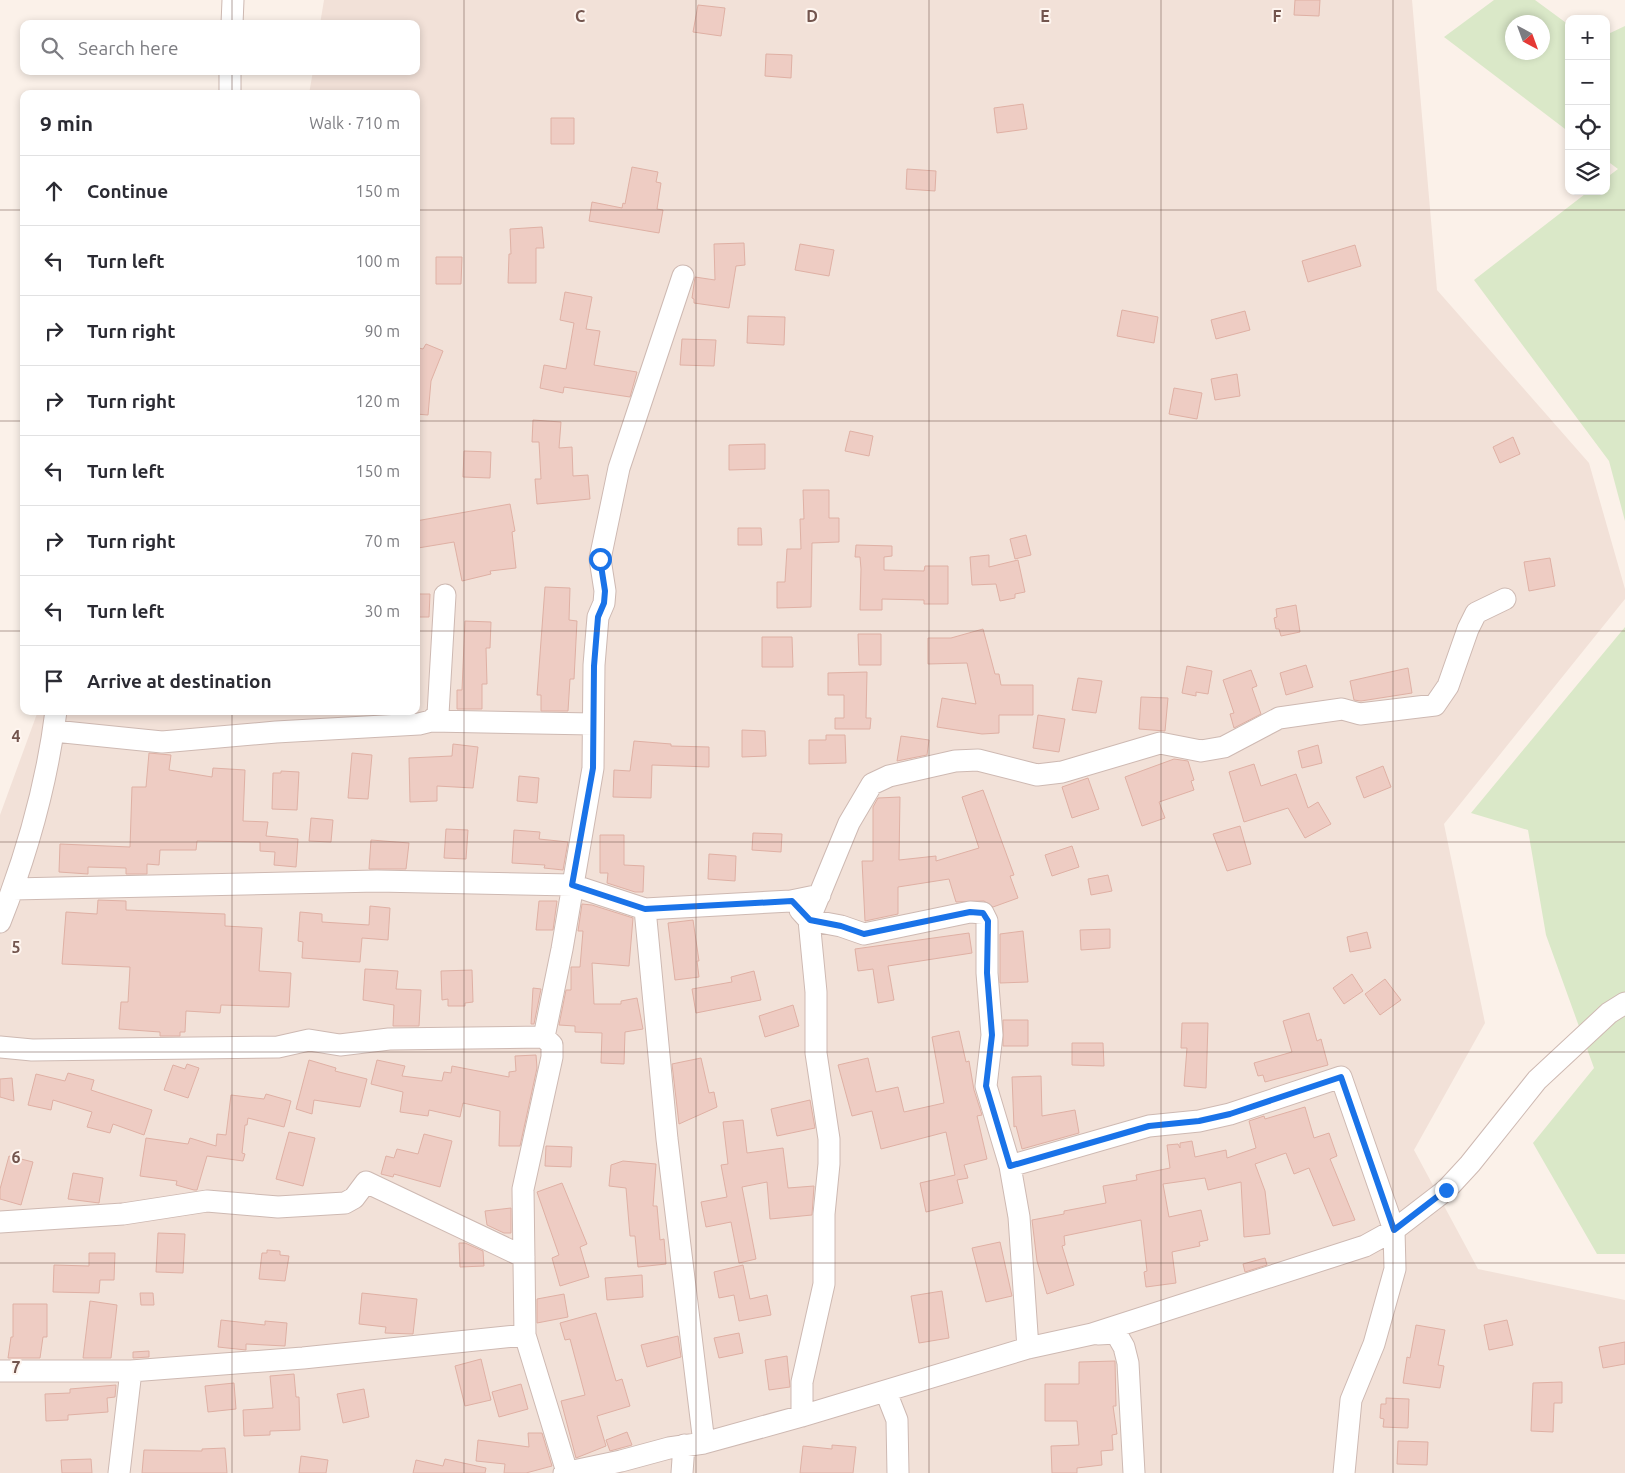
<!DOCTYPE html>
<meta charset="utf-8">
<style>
body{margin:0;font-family:Ubuntu,sans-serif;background:#f2f2f3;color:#2b2b33}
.controls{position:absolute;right:15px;top:15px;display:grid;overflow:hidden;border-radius:10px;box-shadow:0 2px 8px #0003}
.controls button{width:45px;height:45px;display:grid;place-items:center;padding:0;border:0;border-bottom:1px solid #e1e1e2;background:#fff;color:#2b2b33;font:25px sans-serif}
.compass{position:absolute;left:1505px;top:15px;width:45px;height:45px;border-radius:50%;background:#fff;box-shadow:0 2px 8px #0003;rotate:139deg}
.stop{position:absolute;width:15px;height:15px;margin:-11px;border:4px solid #1a73e8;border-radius:50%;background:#fff}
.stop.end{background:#1a73e8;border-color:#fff;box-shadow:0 1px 5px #0008}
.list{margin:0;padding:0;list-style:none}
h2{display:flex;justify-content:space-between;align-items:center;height:65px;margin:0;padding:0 20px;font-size:21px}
h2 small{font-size:16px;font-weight:400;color:#7c7c81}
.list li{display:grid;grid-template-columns:32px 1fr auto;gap:15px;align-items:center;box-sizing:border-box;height:70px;padding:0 20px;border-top:1px solid #e1e1e2}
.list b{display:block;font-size:19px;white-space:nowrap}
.list em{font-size:16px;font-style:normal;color:#7c7c81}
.icon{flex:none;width:28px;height:28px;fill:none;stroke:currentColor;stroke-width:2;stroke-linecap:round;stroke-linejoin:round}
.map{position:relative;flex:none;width:1625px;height:1473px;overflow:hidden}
.search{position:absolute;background:#fff;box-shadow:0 2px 8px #0003;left:20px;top:20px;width:400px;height:55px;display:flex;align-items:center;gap:12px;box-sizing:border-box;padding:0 18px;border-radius:10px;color:#7c7c81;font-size:19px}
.panel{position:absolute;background:#fff;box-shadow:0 2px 8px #0003;left:20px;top:90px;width:400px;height:625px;border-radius:10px}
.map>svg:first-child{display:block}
</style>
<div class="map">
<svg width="1625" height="1473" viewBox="0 0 1625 1473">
<rect width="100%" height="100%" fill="#fbf1e9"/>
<path fill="#f2e1d8" d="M324 0H1412L1437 290 1589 463 1625 589V599L1444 824 1485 1023 1414 1150 1478 1269 1625 1300V1473H0V815L38 711H416V94H309L313 71H416V24H320Z"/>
<path fill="#dae8c8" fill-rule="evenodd" d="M1494 0H1535L1569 25V132L1444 37ZM1512 22H1542V52H1512Z
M1625 26V521L1609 461 1474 280 1589 191H1606V178L1618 169 1606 160V35Z
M1625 627V1254H1597L1533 1143 1594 1068 1546 935 1528 830 1471 813Z"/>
<path fill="#eeccc3" stroke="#dfb0a4" d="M1295 0H1320L1319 16 1294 15Z
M698 5 725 8 721 36 693 32Z
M766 54 792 55 791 78 765 76Z
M1023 104 1027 129 997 133 994 108Z
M551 118H574V144H551Z
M632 167 658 172 656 182 661 183 657 209 663 210 659 233 589 221 592 202 622 208 623 203 625 204Z
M907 169 936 171 935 191 906 189Z
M542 227 544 248H536V283H508L509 254H511L510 229Z
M744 243 745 265 736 266 729 308 694 303V299L692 298 695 277 715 280 714 244Z
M800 244 834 250 829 276 795 270Z
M1355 245 1361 266 1308 282 1302 261Z
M436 257H462L461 284H436Z
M565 292 592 297 586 329 600 331 594 365 637 372 630 397 564 387 563 393 540 388 544 365 566 369 574 323 560 320Z
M1122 310 1158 317 1154 343 1117 336Z
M1245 311 1250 330 1216 339 1211 320Z
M748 316 785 317 784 345 747 343Z
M682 339 716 340 714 366 680 365Z
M426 344 443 351 431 381 428 415 416 414V354L419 348 423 349Z
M1237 374 1240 396 1215 400 1211 379Z
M1174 388 1202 393 1197 419 1169 414Z
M533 420 561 422 559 448 572 447 573 476 588 475 590 499 537 504 535 479H541L539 442H532Z
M850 431 873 436 869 456 845 451Z
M1513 437 1520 454 1500 463 1493 447Z
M765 444V469L729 470V445Z
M464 451 491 452 490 478 463 477Z
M803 490H829V518H839V542L812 543 811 607 777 608V582H785L787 549H801L800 519H804Z
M510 504 515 531 512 532 516 568 490 571 491 574 462 581 454 542 418 548 416 521Z
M738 528H761L762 545H738Z
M1026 535 1031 555 1015 559 1010 539Z
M856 545 892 546V556L884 557V570L924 571 925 566H948V604H924V600L882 599V610H860L861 569 860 557H855Z
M989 555V567L1018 560 1025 592 1015 594V598L1000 601 996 584 972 585 970 557Z
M1550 558 1555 586 1529 591 1524 562Z
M545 587 570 588 569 620 577 621 574 679H570L568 711H541V695H537Z
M416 594H430L429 617H416Z
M1296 605 1300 632 1281 636 1279 629H1276L1274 618 1277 617 1276 609Z
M465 621 491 622 490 648H486L487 684H482V709H457V690H462Z
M983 629 995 674H999L1001 685H1033V715H999V733L982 734 937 727 942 698 976 704 967 663 928 664V638H951Z
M858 634H881V665H859Z
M762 637H792L793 667H762Z
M1306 665 1313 687 1286 695 1280 673Z
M1187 666 1212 671 1208 694 1196 692V696L1182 693Z
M1408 668 1412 693 1361 701 1354 700 1350 681Z
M1251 670 1257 686 1252 688 1261 714 1234 728 1230 714 1234 713 1223 680Z
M867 672 866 718H871L870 729H835V718H844V695H828V673Z
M1078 678 1102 681 1096 713 1072 710Z
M1141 697 1168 698 1165 731 1139 729Z
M1038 715 1065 719 1059 752 1033 748Z
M742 730 765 731 766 756 742 757Z
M826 735H845L846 763 809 764V740H826Z
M901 736 929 740 927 755 897 761Z
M634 741 671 744V746L709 747V767L652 765 651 798 613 797 614 770 630 771Z
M453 744 478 747 473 788 437 786V801L410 802 409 758 452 756Z
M1318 745 1322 763 1302 768 1298 751Z
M149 753 171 755 169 770 212 777 213 768 245 770 243 821 268 822 266 836 298 839 296 867 274 865 275 852 260 851V842L197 841 196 850H160L159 865 147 864V874H126V868L88 867V874L59 872 60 844 130 847 132 787H146Z
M352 753 372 755 368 799 348 798Z
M1174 759 1188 761 1194 780 1191 781 1194 790 1159 802 1165 818 1142 826 1125 777Z
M1254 764 1261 786 1296 774 1308 808 1318 802 1331 824 1305 838 1288 808 1244 822 1229 772Z
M1383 766 1391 787 1364 798 1356 777Z
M281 771 299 772 297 810 272 809 273 773H281Z
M519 776 539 778 537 803 517 801Z
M1088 778 1099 809 1072 818 1062 787Z
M983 790 1014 875 1010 876 1018 898 993 907 984 901 956 902 949 879 898 887V914L865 921 862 861H873V807L878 798 900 797 899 860 936 856V861L979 848 962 797Z
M311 818 333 820 331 842 309 841Z
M1240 826 1251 864 1227 871 1213 834Z
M446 829 468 830 466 859 444 858Z
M514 830 540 832 539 839 568 842 563 870 544 868 545 865 512 863Z
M753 833 782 834 781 852 752 850Z
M600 835H624V865L644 866 643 892H635L607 883 608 873H600Z
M371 840 409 843 406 869H369Z
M1072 846 1079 867 1052 876 1045 855Z
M709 854 736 856 735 881 708 879Z
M1108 875 1112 891 1091 895 1088 879Z
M98 900 126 901V910L225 914V926L262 928 259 971 291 973 289 1007 221 1005 220 1013 186 1011 185 1032H180V1036H160V1032L119 1029 121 1002H128L130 967 62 964 66 912 97 914Z
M539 901H557L553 930H536Z
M582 904 592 905 633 918 629 966 592 963 594 1004H621V1001L637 998 643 1029 625 1032 624 1064 601 1063 602 1033 575 1032V1026L559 1025 566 990H571V967H580L583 931H578Z
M370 906 390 908 388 940 362 938 360 962 302 958 303 942 298 941 300 912 322 914V922L369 925Z
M693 920 699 961H697L699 977 675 980 668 923Z
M1110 929V948L1081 950 1080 930Z
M1023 931 1028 982 1000 983V934Z
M1367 932 1371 948 1350 952 1347 937Z
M969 933 972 953 888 966 894 1000 878 1003 873 969 858 971 855 949Z
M365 969 398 971 396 989 421 990 419 1026H393L394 1005 363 1000Z
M472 970 473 1002 465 1003V1006H448V999L442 1000 441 971Z
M754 971 761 1000 696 1013 692 989 732 982 731 977Z
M1352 974 1363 991 1344 1004 1333 988Z
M1385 979 1401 1000 1380 1015 1365 994Z
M533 988 541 989 534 1024H531Z
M793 1005 799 1026 765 1037 759 1016Z
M1309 1013 1317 1041 1321 1039 1328 1065 1265 1082 1263 1075 1258 1076 1254 1063 1292 1052 1283 1021Z
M1003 1020H1028V1046H1003Z
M1182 1023H1208L1206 1088 1184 1086 1187 1048H1181Z
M959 1031 966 1062 969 1061 974 1090 982 1115 977 1116 987 1159 964 1165 968 1178 957 1180 963 1203 926 1212 920 1183 955 1175 946 1132 881 1149 872 1111 852 1116 838 1065 868 1058 876 1092 898 1087 904 1112 944 1103 932 1037Z
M1072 1043H1103L1104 1066 1072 1065Z
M536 1055 537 1068 520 1146H499L500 1111 463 1103 460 1117 429 1110 428 1116 400 1112 403 1092 371 1084 377 1060 405 1066 402 1076 442 1081 444 1072 451 1073 452 1066 509 1077V1072L516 1071 515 1056Z
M701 1058 709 1093 714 1092 717 1107 679 1124 672 1064Z
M309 1060 336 1068 335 1071 367 1079 360 1107 314 1100 312 1114 296 1109Z
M187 1064 199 1068 188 1098 164 1090 173 1065 185 1069Z
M68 1073 94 1080 91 1090 152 1110 144 1135 113 1124 110 1133 87 1127 92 1112 53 1100 51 1110 28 1105 36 1074 65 1081Z
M1041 1076 1042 1116 1075 1110 1079 1133 1022 1149 1016 1126 1014 1127 1012 1077Z
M12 1078 14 1101 0 1097V1079Z
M266 1094 291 1101 284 1127 248 1118 247 1125H245L242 1153 245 1154 243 1161 207 1156 197 1190H194L176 1185 177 1181 140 1176 146 1138 188 1144 190 1138 216 1146 217 1134 226 1135 231 1095 264 1099Z
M810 1100 815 1128 777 1136 771 1109Z
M1305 1107 1314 1138 1329 1133 1337 1156 1330 1159 1355 1220 1333 1226 1309 1168 1294 1174 1286 1153 1255 1164 1265 1191 1270 1234 1244 1237 1241 1182 1208 1190 1205 1178 1163 1184 1169 1217 1201 1210 1208 1240 1199 1242 1200 1246 1172 1252 1176 1283 1146 1287 1144 1272 1147 1271 1141 1220 1064 1236 1065 1245 1062 1246 1074 1285 1047 1294 1037 1261 1032 1220 1064 1214V1211L1106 1203 1103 1186 1137 1180 1136 1175 1170 1168 1167 1145 1178 1144 1180 1148V1143L1192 1141 1195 1157 1226 1150 1227 1158 1256 1148 1249 1121 1264 1116 1265 1119Z
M743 1120 747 1153 783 1148 788 1188 814 1186 812 1215 770 1219 767 1182 742 1187 756 1259 739 1263 731 1222 706 1227 701 1202 727 1197 721 1165 728 1164 723 1122Z
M289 1132 315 1138 303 1186 276 1179Z
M424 1134 452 1141 440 1187 394 1174 393 1177 381 1174 386 1156 394 1158 397 1149 418 1154Z
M546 1146 572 1147 571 1167 545 1166Z
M9 1156 33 1162 21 1205 0 1199V1189Z
M623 1161 656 1164 653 1206H657L660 1240 664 1239 666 1264 638 1267 635 1236H630L626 1188 609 1186 611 1165Z
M73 1173 103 1178 99 1203 68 1199Z
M562 1183 587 1244 580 1247 589 1277 560 1286 552 1258 559 1255 537 1192Z
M511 1208V1233H504L487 1225 485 1211Z
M158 1233 185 1234 183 1273 156 1272Z
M1000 1242 1012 1296 986 1302 972 1248Z
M459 1243H465L483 1251 484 1266 460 1267Z
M267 1250 280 1251V1255L289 1256 285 1281 259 1279 262 1253H267Z
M89 1253H115L114 1280H100L99 1293 53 1292 54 1265 89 1266Z
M1265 1258 1267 1265 1245 1272 1243 1264Z
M743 1265 750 1299 767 1295 771 1315 739 1321 734 1295 719 1298 714 1272Z
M642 1275 643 1297 607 1300 605 1278Z
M942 1291 949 1338 919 1343 911 1296Z
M140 1293H153L154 1305H141Z
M362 1293 417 1299 413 1334 385 1333 386 1327 359 1324Z
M564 1294 568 1317 537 1323V1299Z
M90 1301 117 1305 111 1358H83Z
M13 1304H47V1337H43L40 1358H8L11 1337H13Z
M596 1313 616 1381 622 1379 630 1406 597 1416 606 1446 576 1458 561 1401 585 1395 570 1339 565 1340 560 1323Z
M221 1320 265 1325V1321L287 1323 285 1346 246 1344V1350L218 1347Z
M1507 1320 1513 1345 1489 1350 1484 1325Z
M1416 1325 1445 1330 1438 1365 1444 1366 1440 1388 1403 1383 1407 1357 1410 1358Z
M739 1333 743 1353 719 1358 714 1338Z
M678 1336 681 1357 647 1367 641 1345Z
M1625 1342V1364L1603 1368 1599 1347Z
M149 1351V1357L133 1358V1352Z
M787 1356 790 1387 769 1390 765 1360Z
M481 1359 491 1400 465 1406 455 1366Z
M1115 1361 1116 1406H1113L1117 1434 1112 1435 1113 1450 1101 1451 1102 1465 1077 1468V1473H1052L1051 1446 1079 1445 1077 1421H1045V1384H1079V1362Z
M294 1374 296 1397H299L300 1430 270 1431V1435L244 1436 243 1410 273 1408 270 1376Z
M1562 1382V1403H1554L1553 1432 1531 1431 1533 1383Z
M234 1383 236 1409 208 1412 205 1386Z
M521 1384 528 1409 499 1417 492 1392Z
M116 1385 115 1397 107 1398 108 1412 68 1415V1420L46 1421 45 1394 70 1393V1389Z
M364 1389 369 1417 343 1423 337 1394Z
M1386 1398 1409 1399 1408 1428 1383 1427 1384 1419 1380 1418 1381 1404H1386Z
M627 1432 632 1445 610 1451 606 1440Z
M528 1433H542L552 1466 526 1473H504L505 1464 476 1461 478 1440 529 1447Z
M1398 1441 1428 1442 1427 1465 1397 1464Z
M832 1445 856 1447 853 1473H800L803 1446 832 1449Z
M225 1448 227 1473H142L144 1450 202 1451V1449Z
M301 1456 328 1460 326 1473H299Z
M91 1459 92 1473H62L61 1460Z
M445 1459 486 1468 485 1473H413L416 1460 443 1466Z"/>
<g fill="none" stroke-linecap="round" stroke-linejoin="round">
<g stroke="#ceb9b2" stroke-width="23">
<path id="minor" d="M232 24 233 0
M230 94V71
M431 721 593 724
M54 731 162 742 276 732 419 724 431 721 438 714 445 595
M13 889 377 881 572 885 645 909 791 901 820 895
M645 909 667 1139 704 1443
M800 910 809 920 841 926 864 934 970 912 983 913 987 921V973L992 1035 986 1086 1010 1166 1019 1217 1028 1348
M0 922C27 854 47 783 56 711
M544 1037 562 949 593 768 594 665 598 617 604 603 605 591 600 559 619 468 683 276
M0 1047 32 1050 278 1047 309 1040 340 1045 389 1039 544 1037 552 1045V1057L523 1189 525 1335 567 1472
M1010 1166 1149 1126 1199 1121 1230 1114 1341 1077 1394 1230 1395 1269 1374 1344 1351 1400 1344 1473
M0 1222 123 1214 207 1201 278 1207 345 1203 354 1198 366 1182 524 1257
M1098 1334 1116 1333 1124 1347 1128 1363 1134 1473
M0 1371H131L303 1358 525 1335
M886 1392 897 1420 898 1473
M802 1416V1382L824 1284V1214L829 1164V1139L816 1053V992L809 920 849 823 872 784 889 776 955 761 978 760 1037 775 1062 772 1160 743 1201 751 1224 747 1279 718 1342 709 1360 714 1435 705 1448 686 1468 629 1476 613 1505 599
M119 1473 131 1371
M564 1473 621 1461 669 1448 704 1443 802 1416 1028 1348 1092 1334 1365 1246 1394 1230 1446 1190 1470 1164 1537 1080 1609 1013 1625 1003
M682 1473 684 1445"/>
</g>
<use href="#minor" stroke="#fff" stroke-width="21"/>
</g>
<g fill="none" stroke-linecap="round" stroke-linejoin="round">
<path stroke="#1a73e8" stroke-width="6" d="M600 559 605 591 604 603 598 617 594 666 593 768 572 885 645 909 792 901 810 920 841 926 864 934 970 912 983 913 988 921 987 973 992 1035 986 1086 1010 1166 1149 1126 1199 1121 1230 1114 1341 1077 1394 1230 1446 1190"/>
</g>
<path fill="none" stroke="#73554e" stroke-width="1" stroke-opacity="0.55" d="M232 0V24M464 0V1473M696 0V1473M929 0V1473M1161 0V1473M1393 0V1473M232 71V94M0 210H24M416 210H1625M0 421H24M416 421H1625M0 631H24M416 631H1625M232 711V1473M0 842H1625M0 1052H1625M0 1263H1625"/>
<g font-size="16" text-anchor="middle" font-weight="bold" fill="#73554e" stroke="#fef5ef" stroke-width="4" stroke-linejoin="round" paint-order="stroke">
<text x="580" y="22">C</text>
<text x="812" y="22">D</text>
<text x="1045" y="22">E</text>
<text x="1277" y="22">F</text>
<text x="16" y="742">4</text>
<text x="16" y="953">5</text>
<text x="16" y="1163">6</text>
<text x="16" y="1373">7</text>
</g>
</svg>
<div class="controls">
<button>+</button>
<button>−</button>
<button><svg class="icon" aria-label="locate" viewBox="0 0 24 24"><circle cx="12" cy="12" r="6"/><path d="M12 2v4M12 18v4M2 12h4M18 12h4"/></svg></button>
<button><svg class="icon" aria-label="layers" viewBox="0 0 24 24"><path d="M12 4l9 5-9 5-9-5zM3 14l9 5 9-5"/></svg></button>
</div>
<svg class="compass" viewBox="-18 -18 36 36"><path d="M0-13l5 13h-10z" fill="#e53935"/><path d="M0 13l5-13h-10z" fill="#7c7c81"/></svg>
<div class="stop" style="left:600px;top:559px"></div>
<div class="stop end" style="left:1446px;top:1190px"></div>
<div class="search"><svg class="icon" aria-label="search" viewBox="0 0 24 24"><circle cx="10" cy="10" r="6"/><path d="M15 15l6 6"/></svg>Search here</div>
<section class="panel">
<h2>9 min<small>Walk · 710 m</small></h2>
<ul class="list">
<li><svg class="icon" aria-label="ahead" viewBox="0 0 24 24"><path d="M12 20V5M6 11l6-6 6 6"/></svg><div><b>Continue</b></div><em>150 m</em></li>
<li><svg class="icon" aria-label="left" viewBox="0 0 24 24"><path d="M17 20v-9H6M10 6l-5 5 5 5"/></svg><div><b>Turn left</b></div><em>100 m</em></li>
<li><svg class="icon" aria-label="right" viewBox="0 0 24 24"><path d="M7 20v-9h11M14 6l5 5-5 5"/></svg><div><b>Turn right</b></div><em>90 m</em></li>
<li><svg class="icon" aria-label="right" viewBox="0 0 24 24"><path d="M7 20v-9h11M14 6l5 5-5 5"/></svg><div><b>Turn right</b></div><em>120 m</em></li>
<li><svg class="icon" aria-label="left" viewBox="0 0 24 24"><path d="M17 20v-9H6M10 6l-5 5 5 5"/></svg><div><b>Turn left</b></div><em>150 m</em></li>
<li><svg class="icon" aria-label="right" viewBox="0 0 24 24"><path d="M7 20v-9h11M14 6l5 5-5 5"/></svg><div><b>Turn right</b></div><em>70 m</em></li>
<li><svg class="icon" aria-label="left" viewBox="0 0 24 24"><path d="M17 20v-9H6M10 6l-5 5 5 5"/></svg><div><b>Turn left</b></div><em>30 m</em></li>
<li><svg class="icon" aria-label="arrive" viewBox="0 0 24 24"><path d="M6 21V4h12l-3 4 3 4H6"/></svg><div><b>Arrive at destination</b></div></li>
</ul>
</section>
</div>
